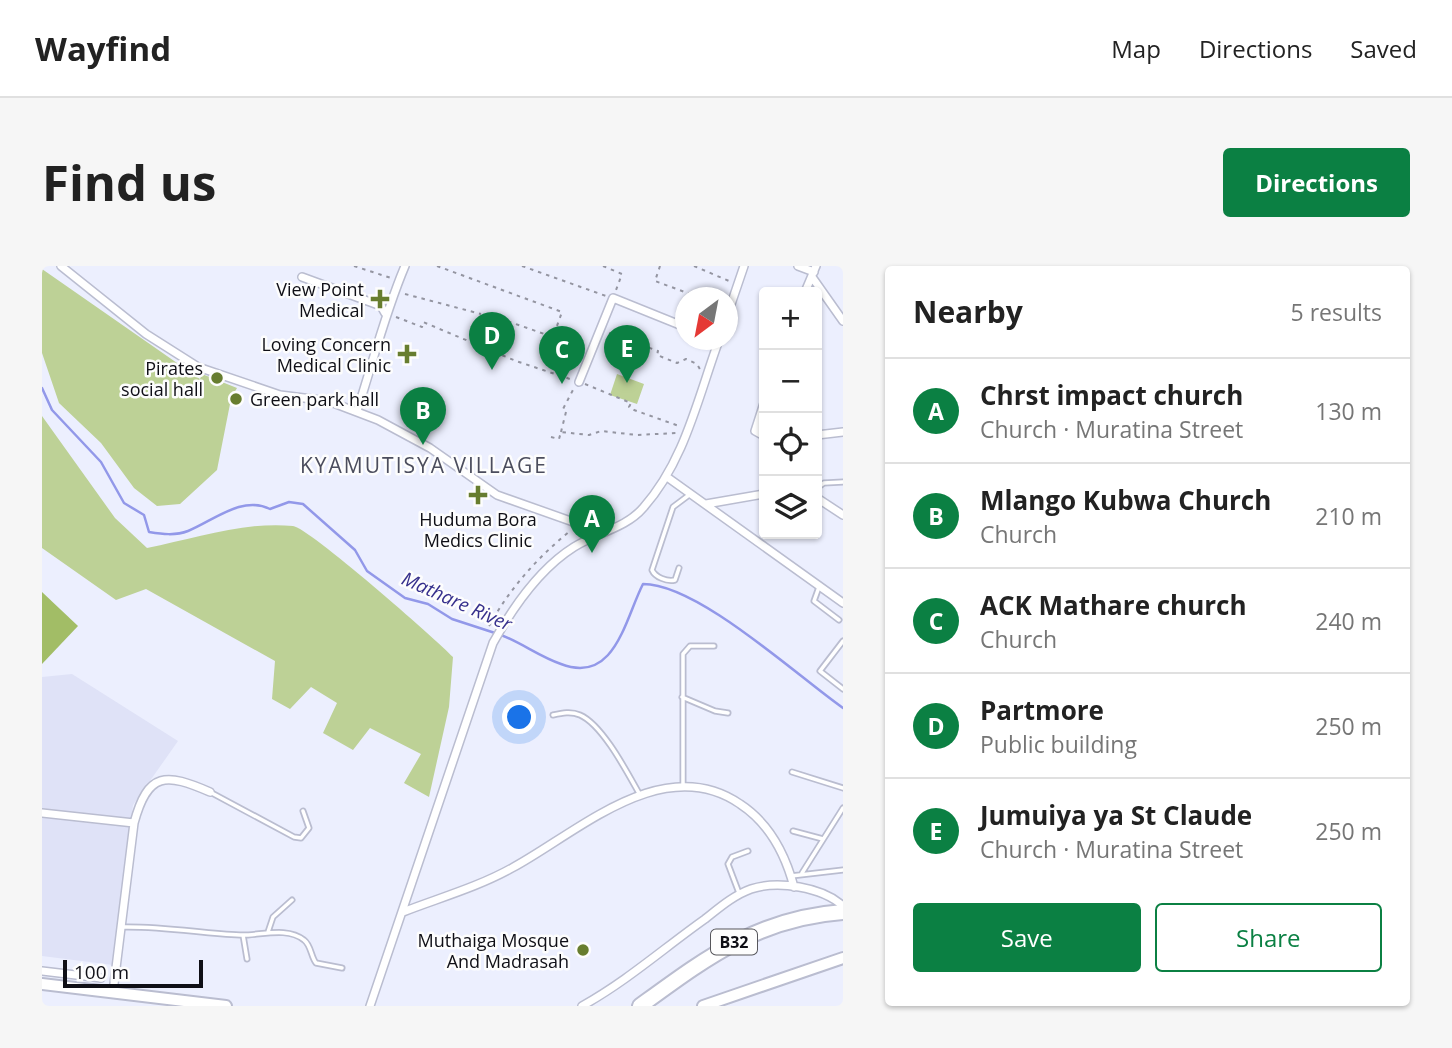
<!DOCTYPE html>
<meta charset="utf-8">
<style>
body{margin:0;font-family:"Open Sans",sans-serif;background:#f6f6f6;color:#222}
.controls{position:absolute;right:21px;top:21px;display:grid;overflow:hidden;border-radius:7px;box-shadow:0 2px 5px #0004}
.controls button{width:63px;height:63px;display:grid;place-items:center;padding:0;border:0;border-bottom:2px solid #e0e0e0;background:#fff;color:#222;font:35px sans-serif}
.compass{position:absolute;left:633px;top:21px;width:63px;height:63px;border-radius:50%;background:#fff;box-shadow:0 2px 5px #0004;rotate:212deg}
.scale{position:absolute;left:21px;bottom:18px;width:140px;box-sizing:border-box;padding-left:7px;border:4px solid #0f0f16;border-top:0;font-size:19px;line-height:24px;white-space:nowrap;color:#0f0f16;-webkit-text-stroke:5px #fdfdfd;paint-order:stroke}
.you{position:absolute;left:478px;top:452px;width:24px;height:24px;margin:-18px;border:5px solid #fff;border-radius:50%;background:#1a73e8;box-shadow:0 0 0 10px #1a73e833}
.badge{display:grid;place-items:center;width:46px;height:46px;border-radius:50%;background:#0b8043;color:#fff;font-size:23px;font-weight:700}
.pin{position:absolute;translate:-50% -58px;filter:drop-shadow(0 2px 4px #0008)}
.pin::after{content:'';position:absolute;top:37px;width:24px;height:21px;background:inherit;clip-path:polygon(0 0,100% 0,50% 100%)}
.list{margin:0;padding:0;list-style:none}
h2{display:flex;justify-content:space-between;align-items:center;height:91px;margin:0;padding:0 28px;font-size:30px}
h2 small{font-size:23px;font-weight:400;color:#767676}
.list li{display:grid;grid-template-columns:46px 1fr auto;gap:21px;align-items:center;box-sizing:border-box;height:105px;padding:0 28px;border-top:2px solid #e0e0e0}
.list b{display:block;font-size:26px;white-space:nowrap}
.list p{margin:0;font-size:23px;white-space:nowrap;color:#767676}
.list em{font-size:23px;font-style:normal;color:#767676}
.actions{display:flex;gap:14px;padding:21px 28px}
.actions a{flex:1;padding:16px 0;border:2px solid #0b8043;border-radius:7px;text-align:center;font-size:24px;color:#0b8043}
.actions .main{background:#0b8043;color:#fff}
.icon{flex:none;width:38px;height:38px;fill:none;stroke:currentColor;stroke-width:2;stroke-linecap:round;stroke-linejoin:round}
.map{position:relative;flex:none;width:801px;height:740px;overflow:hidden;border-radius:7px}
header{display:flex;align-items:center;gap:42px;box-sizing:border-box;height:98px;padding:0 35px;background:#fff;border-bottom:2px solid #e0e0e0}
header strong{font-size:33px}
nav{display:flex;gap:38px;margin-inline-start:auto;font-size:24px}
.intro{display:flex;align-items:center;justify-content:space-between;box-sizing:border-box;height:168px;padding:0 42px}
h1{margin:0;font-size:49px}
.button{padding:18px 32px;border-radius:7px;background:#0b8043;color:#fff;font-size:24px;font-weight:700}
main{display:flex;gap:42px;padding:0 42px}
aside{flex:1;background:#fff;border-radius:7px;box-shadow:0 2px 5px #0004}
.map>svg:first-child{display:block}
</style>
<header>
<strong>Wayfind</strong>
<nav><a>Map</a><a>Directions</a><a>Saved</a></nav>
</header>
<div class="intro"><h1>Find us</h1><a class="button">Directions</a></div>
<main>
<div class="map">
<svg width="801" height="740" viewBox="0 0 801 740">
<rect width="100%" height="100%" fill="#eceffe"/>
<path fill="#dfe2f7" d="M30 408 136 475 91 539 71 699 0 690V411Z"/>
<path fill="#bdd196" d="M0 3 158 113 160 108 195 122 189 133 175 204 138 238 115 240 92 222 59 177 17 137 0 87Z
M575 108 602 118 595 138 568 129Z
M0 150 73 252 105 282C152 273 203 255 251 260 266 261 395 374 411 391L407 441 387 531 362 517 379 488 328 462 311 484 281 467 295 437 269 421 248 443 230 433 233 395 104 323 74 334 0 282Z"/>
<path fill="#a2bd66" d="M0 326 36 360 0 398Z"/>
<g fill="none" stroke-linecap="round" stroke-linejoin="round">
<path stroke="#9298e9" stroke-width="2.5" d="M0 122 10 144 59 196 82 237 102 249 107 266C120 268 133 270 146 265 171 255 200 229 228 243L247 236 261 238 313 284 325 305 363 332 386 338 410 353 453 367
M459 369C480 377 498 391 519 398 573 419 583 353 601 318 656 318 754 409 801 442"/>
<g stroke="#babdd0" stroke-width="7">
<path id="lane" d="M775 222 782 217 801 216
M637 302 633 314C625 316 613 311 610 304L631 241 647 229
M777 321 772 335 797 354
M801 375 778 405 801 423
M640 431 673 445 686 447
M511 449C520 447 529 445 538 449 561 459 586 508 598 529
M750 506 801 522
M641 521V388L648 380H672
M168 526 252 571 259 572 267 562 261 545
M751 565 781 573
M760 607 801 542
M749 610 801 604
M697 627 686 598 690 591 706 585
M80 661C120 660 158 667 198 669 217 670 245 660 262 674 269 679 269 691 274 697L300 702
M226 666 231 651 250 634
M201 669 205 693"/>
</g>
<g stroke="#babdd0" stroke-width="10">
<path id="street" d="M19 0 104 68 156 101 238 129 286 135 336 154 388 182 455 229 537 258 549 271
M756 0 772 6
M260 11 339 40 343 47
M770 11 801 55
M763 26 774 0
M685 50 702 0
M537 116 571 32 643 61
M722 137 713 165 722 170
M315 145C331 96 343 47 363 0
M775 169 801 166
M625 211 801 337
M775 232 801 249
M664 238 722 228
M0 547 92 557
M361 646C397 632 436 621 470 602 535 567 621 485 698 538 727 557 743 587 752 621
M0 705 59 712
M71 726 92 557C106 505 124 507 168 526
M328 740 451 377C471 341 497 303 532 281 554 267 584 262 601 242 643 195 656 131 677 74
M540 740C585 715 622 682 663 653 677 642 692 629 709 623 736 614 780 621 801 640"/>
</g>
<g stroke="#babdd0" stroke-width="14">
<path id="secondary" d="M0 718 184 740
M661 740 801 692"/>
</g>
<g stroke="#babdd0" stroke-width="18">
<path id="highway" d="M598 740C664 692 716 652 801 646"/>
</g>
<path stroke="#9495a1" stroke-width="2" stroke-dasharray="3.5 5" stroke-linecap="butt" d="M312 0 349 12
M395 0 520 46 511 71 468 56
M480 0 564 30
M561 0 580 8 574 24
M618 0 613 15 659 32
M652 0 687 15
M363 28 439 48
M354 51 380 61 381 56 474 95 528 113
M567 67 616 85 615 89 635 97 644 93 655 98 659 105
M543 118 589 137 587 141 592 144 637 160
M519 166 524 146 521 143 532 122
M509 171 517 173 519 166 547 169 559 165 595 169 635 167
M447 360C468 322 495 292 528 265"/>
<use href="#lane" stroke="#fff" stroke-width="3.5"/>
<use href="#street" stroke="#fff" stroke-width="7"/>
<use href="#secondary" stroke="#fff" stroke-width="10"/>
<use href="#highway" stroke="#fff" stroke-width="14"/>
</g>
<g fill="#677d2f" stroke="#fdfdfd" stroke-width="2.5">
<path d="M334.5 22.5h7v7h7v7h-7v7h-7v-7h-7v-7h7z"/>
<path d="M361.5 77.5h7v7h7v7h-7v7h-7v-7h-7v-7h7z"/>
<circle cx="175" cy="112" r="7"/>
<circle cx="194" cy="133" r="7"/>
<path d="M432.5 218.5h7v7h7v7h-7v7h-7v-7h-7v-7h7z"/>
<circle cx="541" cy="684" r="7"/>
</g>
<g text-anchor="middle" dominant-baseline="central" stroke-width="5" stroke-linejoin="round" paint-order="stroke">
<rect fill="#fdfdfd" stroke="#56565b" stroke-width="2" x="669" y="663.5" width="46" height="25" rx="5"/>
<g font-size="16" font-weight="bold" fill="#0f0f16">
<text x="692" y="676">B32</text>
</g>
<g font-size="18" fill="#0f0f16" stroke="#fdfdfd" text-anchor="end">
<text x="322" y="23">View Point<tspan x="322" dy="21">Medical</tspan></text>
<text x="349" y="78">Loving Concern<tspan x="349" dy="21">Medical Clinic</tspan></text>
<text x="161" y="102">Pirates<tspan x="161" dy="21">social hall</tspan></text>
<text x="208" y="133" text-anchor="start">Green park hall</text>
<text x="436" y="253" text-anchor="middle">Huduma Bora<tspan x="436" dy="21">Medics Clinic</tspan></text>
<text x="527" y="674">Muthaiga Mosque<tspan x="527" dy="21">And Madrasah</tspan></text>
</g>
<g font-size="19" font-style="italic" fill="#37318d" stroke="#fdfdfd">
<text transform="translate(415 335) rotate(24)">Mathare River</text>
</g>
<g font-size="21" letter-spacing="2" fill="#4b4d5d" stroke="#fdfdfd">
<text x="382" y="199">KYAMUTISYA VILLAGE</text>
</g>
</g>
</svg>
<div class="controls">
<button>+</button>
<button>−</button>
<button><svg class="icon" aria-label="locate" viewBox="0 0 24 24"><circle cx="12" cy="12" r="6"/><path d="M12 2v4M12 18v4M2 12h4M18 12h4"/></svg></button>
<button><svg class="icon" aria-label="layers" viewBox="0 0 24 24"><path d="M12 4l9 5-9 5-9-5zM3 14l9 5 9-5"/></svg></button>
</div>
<svg class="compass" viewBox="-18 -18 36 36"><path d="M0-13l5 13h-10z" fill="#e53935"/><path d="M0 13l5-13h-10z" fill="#767676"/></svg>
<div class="scale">100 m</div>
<div class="you"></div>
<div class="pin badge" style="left:550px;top:287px">A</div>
<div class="pin badge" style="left:381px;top:179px">B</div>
<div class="pin badge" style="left:520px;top:118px">C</div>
<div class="pin badge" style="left:450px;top:104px">D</div>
<div class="pin badge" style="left:585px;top:117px">E</div>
</div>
<aside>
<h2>Nearby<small>5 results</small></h2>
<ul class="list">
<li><span class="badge">A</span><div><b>Chrst impact church</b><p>Church · Muratina Street</p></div><em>130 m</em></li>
<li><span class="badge">B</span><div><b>Mlango Kubwa Church</b><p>Church</p></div><em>210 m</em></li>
<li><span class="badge">C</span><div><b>ACK Mathare church</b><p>Church</p></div><em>240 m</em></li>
<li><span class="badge">D</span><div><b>Partmore</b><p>Public building</p></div><em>250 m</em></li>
<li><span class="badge">E</span><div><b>Jumuiya ya St Claude</b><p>Church · Muratina Street</p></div><em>250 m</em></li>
</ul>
<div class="actions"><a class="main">Save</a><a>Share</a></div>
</aside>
</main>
